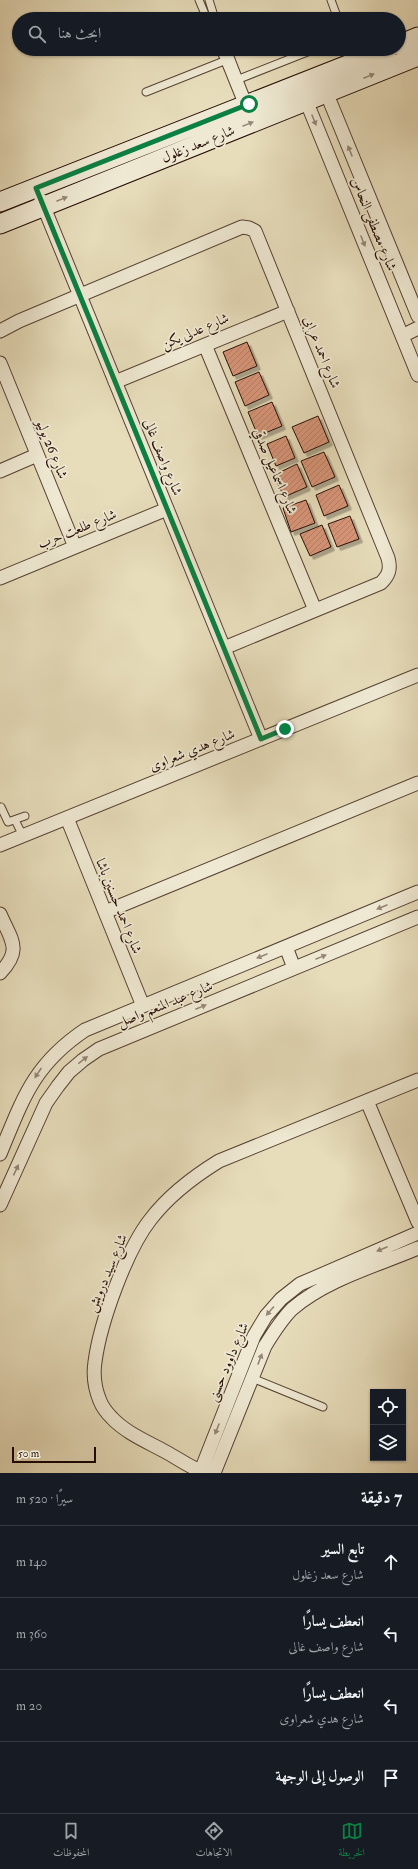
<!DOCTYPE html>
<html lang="ar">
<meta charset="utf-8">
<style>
body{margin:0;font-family:"IM FELL Double Pica",Amiri,serif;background:#242831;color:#f1f3f6;direction:rtl}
.controls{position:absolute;right:12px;bottom:12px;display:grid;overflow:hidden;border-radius:0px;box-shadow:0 1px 3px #0004}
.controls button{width:36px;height:36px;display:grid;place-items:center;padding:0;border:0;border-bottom:1px solid #363941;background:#171b24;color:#f1f3f6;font:20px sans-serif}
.scale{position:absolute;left:12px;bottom:10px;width:84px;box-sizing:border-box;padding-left:4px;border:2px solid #260e06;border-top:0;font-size:11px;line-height:14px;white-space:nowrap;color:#260e06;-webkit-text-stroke:3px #efe9d3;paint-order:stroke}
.stop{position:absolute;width:12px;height:12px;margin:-9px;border:3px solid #0b8043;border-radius:50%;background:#fff}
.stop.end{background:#0b8043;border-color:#fff;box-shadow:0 1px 4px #0008}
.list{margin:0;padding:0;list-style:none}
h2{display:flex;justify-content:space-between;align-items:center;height:52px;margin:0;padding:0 16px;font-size:17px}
h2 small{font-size:13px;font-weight:400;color:#9ea1a6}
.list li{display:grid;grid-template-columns:26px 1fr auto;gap:12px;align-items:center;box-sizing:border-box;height:72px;padding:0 16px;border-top:1px solid #363941}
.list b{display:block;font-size:15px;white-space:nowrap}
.list p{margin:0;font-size:13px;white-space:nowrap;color:#9ea1a6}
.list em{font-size:13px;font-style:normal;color:#9ea1a6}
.icon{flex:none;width:22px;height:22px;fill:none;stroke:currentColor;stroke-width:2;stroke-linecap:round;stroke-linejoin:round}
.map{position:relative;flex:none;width:418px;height:1473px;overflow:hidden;direction:ltr}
.search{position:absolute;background:#171b24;box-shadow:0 1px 3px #0004;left:12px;right:12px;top:12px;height:44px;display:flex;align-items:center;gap:10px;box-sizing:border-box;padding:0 14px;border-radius:22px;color:#9ea1a6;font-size:15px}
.sheet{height:340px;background:#171b24}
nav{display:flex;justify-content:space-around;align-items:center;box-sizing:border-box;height:56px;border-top:1px solid #363941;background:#171b24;font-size:11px;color:#9ea1a6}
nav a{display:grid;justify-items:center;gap:2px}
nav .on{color:#0b8043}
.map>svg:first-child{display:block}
</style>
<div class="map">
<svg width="418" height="1473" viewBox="0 0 418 1473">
<defs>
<pattern id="building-hatch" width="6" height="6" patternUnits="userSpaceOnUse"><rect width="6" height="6" fill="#d79578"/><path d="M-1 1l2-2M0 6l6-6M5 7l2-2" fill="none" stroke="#b87f66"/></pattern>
<filter id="shadow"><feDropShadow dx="3.5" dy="3.5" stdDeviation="0" flood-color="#0004"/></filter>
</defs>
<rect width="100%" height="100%" fill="#e7ddbb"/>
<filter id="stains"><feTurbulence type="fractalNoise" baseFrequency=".005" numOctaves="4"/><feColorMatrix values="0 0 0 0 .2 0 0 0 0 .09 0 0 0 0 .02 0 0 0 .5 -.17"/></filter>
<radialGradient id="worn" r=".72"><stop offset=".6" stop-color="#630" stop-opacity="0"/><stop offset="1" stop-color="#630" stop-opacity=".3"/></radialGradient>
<path fill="url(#building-hatch)" stroke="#260e06" filter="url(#shadow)" d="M247 342 257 366 233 376 223 352Z
M259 372 269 395 245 406 235 382Z
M272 402 282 426 258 436 248 412Z
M318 416 329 442 304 453 292 427Z
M286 436 295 458 276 466 267 444Z
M324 452 335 477 312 487 301 461Z
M297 464 307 487 284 497 274 475Z
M339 485 348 506 324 516 316 495Z
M306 500 315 523 291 532 283 508Z
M350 516 359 539 337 547 328 524Z
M322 525 331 547 310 556 300 534Z"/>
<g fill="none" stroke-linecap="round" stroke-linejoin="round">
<g stroke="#564233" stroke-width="9">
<path id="lane" d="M199 0 207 19
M209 0 215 19
M331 0 338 19
M220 49 243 106
M227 49 248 103
M351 49 356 62
M239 79 315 49
M146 92 224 61
M1 807 8 822 25 816
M15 820 23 836
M252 1378 323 1407"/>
</g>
<g stroke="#564233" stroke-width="15">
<path id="street" d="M324 87 418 316
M303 93 418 375
M41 200 261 739
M0 331 19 321 242 227 249 228 255 231 388 558C391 569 389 575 381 583L224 648
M402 336 418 328
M205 345 315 610
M0 363 75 547
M115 382 288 311
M0 471 37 455
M0 578 167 509
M67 818 143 1006
M0 845 418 675
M105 912 418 783
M0 914C11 940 23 949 0 973
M286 947 294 968
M367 1101 418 1222
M0 1154C23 1099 33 1065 85 1030L418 892
M0 1205 46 1103 58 1086 69 1072 83 1060 99 1049 116 1042 418 917
M200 1473 254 1336 266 1316 281 1299 300 1284 418 1233
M206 1473C192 1469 179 1459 166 1452 148 1442 126 1433 112 1418 108 1414 102 1406 100 1401 95 1389 93 1375 95 1362 100 1323 126 1251 150 1220 169 1195 193 1177 219 1161L418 1080
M214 1473 265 1346C273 1333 281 1320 292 1309 327 1279 376 1266 418 1248"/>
</g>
<g stroke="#260e06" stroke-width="21">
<path id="secondary" d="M399 45 418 37
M0 202 388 49
M0 224 418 56"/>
</g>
<use href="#lane" stroke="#efe9d3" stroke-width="7"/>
<use href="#street" stroke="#efe9d3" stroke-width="13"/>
<use href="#secondary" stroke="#efe9d3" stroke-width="19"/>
</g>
<defs><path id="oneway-solid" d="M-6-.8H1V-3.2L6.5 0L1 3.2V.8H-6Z"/></defs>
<g fill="#958677">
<use href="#oneway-solid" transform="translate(369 76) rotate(-22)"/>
<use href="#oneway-solid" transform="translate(314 120) rotate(68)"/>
<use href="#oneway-solid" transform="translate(248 124) rotate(-22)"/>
<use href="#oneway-solid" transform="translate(350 151) rotate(-112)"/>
<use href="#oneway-solid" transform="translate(62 199) rotate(-22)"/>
<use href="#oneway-solid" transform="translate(363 241) rotate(68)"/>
<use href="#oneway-solid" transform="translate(382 907) rotate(157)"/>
<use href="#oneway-solid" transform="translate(262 956) rotate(157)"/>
<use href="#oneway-solid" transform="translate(321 957) rotate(-22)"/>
<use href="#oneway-solid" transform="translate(201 1007) rotate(-22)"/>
<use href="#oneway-solid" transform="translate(83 1060) rotate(-38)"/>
<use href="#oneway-solid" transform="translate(38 1073) rotate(124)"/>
<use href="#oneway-solid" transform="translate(16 1170) rotate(-65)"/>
<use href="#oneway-solid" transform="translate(382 1249) rotate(157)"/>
<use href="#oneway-solid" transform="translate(270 1311) rotate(131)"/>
<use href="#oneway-solid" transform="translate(260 1359) rotate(-69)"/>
<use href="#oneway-solid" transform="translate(217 1429) rotate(112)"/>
</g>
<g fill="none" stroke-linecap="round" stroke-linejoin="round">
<path stroke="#0b8043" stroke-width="5" d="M249 104 36 188 261 739 285 729"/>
</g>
<g text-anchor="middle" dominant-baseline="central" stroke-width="3.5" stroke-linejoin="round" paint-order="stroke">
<g font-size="14" fill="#260e06" stroke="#efe9d3">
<text transform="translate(198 144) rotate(-22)">شارع سعد زغلول</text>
<text transform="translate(374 224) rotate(68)">شارع مصطفى النحاس</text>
<text transform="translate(195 331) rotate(-23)">شارع عدلى يكن</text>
<text transform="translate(322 352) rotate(68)">شارع احمد عرابى</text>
<text transform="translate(52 449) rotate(68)">شارع 26 يوليو</text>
<text transform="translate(163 457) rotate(68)">شارع واصف غالى</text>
<text transform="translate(275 471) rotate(67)">شارع اسماعيل صدقي</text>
<text transform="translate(77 529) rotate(-22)">شارع طلعت حرب</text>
<text transform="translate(192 750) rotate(-22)">شارع هدي شعراوى</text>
<text transform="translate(119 906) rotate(68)">شارع احمد حسنين باشا</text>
<text transform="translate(165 1004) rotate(-22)">شارع عبد المنعم واصل</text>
<text transform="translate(107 1273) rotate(-67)">شارع سيد درويش</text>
<text transform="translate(228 1362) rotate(-67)">شارع داوود حسنى</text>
</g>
</g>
<rect width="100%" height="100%" filter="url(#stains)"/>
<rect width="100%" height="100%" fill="url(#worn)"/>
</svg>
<div class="controls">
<button><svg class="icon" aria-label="locate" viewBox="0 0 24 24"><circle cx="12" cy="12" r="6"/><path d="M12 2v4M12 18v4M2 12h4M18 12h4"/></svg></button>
<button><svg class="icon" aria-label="layers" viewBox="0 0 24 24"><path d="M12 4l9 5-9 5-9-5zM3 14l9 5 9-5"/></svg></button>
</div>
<div class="scale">50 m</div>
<div class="stop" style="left:249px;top:104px"></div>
<div class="stop end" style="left:285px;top:729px"></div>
<div class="search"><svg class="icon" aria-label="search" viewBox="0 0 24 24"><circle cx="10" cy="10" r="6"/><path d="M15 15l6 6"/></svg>ابحث هنا</div>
</div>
<section class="sheet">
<h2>7 دقيقة<small>سيرًا · 520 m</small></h2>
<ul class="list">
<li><svg class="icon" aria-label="ahead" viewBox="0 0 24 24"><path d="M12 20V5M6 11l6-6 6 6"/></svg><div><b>تابع السير</b><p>شارع سعد زغلول</p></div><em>140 m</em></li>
<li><svg class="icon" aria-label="left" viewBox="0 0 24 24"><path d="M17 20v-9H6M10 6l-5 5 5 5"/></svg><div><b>انعطف يسارًا</b><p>شارع واصف غالى</p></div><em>360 m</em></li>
<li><svg class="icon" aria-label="left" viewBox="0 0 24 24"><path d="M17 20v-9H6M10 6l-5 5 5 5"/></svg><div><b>انعطف يسارًا</b><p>شارع هدي شعراوى</p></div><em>20 m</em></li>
<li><svg class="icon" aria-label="arrive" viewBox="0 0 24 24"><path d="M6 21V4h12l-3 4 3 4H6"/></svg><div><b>الوصول إلى الوجهة</b></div></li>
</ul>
</section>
<nav>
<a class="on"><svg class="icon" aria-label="map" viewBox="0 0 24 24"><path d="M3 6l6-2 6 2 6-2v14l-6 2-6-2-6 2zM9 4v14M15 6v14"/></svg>الخريطة</a>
<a><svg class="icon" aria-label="directions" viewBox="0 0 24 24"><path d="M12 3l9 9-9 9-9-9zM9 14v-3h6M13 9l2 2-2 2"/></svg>الاتجاهات</a>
<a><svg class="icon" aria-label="saved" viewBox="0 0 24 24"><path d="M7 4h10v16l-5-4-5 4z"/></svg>المحفوظات</a>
</nav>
